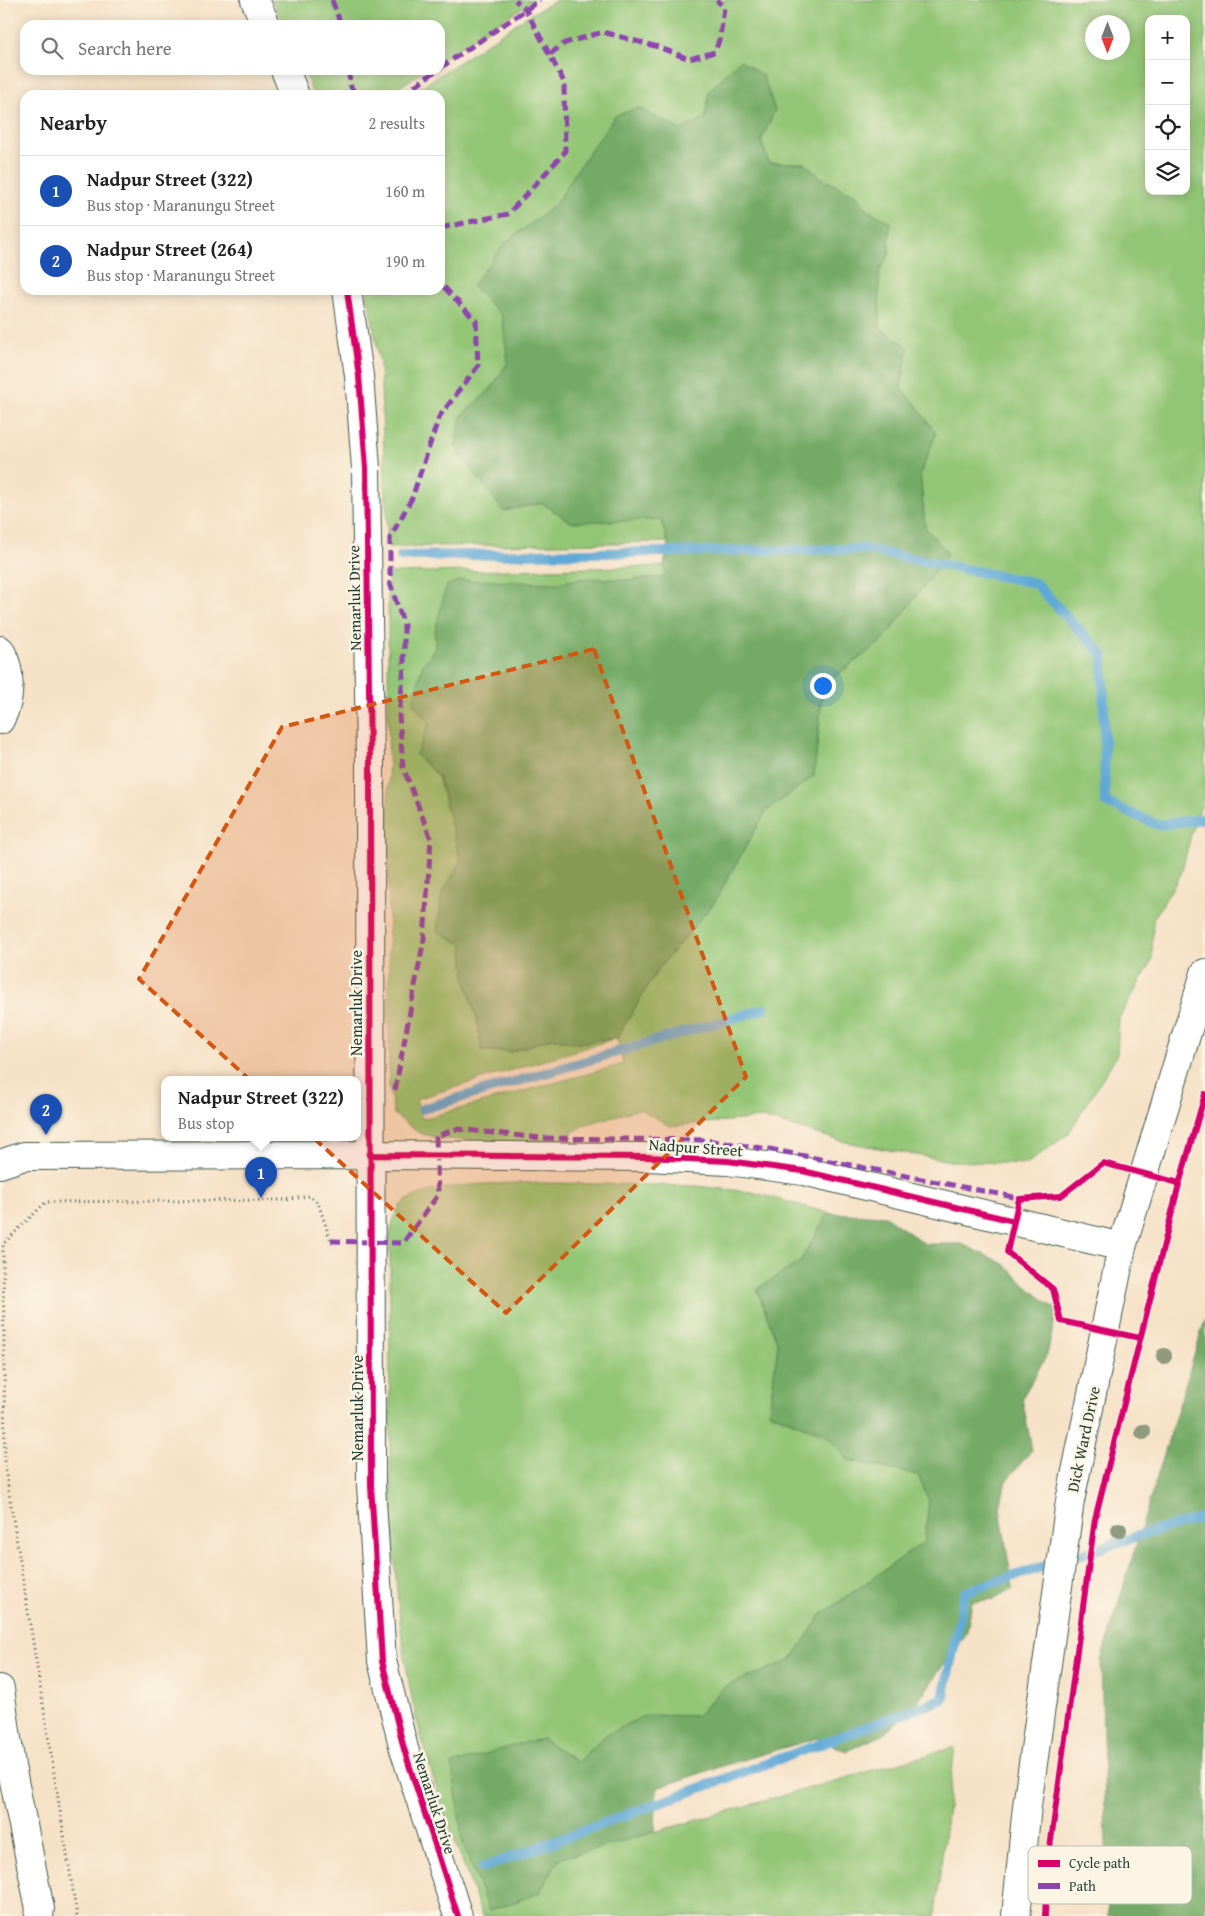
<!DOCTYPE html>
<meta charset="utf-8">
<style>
body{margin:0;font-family:"Gentium Book Plus",serif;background:#f2f2f2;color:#222}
.controls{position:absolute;right:15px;top:15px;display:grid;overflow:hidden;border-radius:10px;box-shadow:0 2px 12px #0003}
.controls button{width:45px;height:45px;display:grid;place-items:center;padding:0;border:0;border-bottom:1px solid #e0e0e0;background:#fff;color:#222;font:25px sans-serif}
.compass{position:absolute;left:1085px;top:15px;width:45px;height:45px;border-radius:50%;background:#fff;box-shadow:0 2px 12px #0003;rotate:180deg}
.you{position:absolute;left:822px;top:685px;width:18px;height:18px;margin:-12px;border:4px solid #fff;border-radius:50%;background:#1a73e8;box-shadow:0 0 0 8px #1a73e833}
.badge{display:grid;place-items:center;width:32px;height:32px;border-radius:50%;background:#1f6fb2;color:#fff;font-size:16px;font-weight:700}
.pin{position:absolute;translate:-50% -41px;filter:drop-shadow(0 1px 2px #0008)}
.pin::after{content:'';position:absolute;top:26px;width:18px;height:15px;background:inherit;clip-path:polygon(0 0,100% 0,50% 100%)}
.popup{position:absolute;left:161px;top:1076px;width:200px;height:65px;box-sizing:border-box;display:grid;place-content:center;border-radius:10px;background:#fff;filter:drop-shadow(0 1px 4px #0005);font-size:16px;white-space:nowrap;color:#767676}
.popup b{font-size:19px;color:#222}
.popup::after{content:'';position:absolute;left:50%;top:100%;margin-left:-10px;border:10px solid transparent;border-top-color:#fff}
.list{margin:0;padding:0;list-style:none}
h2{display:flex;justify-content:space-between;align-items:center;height:65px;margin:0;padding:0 20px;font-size:21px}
h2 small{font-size:16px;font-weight:400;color:#767676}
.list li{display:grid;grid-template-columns:32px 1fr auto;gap:15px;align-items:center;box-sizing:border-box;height:70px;padding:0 20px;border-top:1px solid #e0e0e0}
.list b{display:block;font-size:19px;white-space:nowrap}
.list p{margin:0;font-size:16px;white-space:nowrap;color:#767676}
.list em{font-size:16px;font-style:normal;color:#767676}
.icon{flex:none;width:28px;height:28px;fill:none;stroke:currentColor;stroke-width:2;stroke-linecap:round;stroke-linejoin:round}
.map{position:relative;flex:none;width:1205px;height:1916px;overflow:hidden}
.search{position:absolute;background:#fff;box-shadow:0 2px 12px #0003;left:20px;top:20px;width:425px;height:55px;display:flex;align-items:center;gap:12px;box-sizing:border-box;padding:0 18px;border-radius:15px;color:#767676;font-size:19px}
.panel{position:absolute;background:#fff;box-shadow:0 2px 12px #0003;left:20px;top:90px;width:425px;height:205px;border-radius:15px}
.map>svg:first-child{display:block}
</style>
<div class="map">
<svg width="1205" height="1916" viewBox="0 0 1205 1916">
<rect width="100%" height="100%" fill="#fcf5e5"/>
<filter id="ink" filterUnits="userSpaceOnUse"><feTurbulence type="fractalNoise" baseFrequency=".02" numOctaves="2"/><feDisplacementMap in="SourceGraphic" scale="10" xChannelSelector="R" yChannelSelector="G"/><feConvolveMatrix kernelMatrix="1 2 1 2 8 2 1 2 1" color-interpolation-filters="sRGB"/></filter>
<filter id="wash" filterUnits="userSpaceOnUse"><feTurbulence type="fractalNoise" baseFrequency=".0096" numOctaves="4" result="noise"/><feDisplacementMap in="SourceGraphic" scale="20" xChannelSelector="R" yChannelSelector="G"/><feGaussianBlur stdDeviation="1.12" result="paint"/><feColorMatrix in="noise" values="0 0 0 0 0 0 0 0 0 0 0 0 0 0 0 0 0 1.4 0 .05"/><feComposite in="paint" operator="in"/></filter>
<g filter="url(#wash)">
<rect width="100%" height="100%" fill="#f5e1c6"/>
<path fill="#92c575" stroke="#588154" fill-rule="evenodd" d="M272 0H534L440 60V25H284Z
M557 0H1205V794L1191 835 1181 874 1153 920 1152 961 1119 1018 1117 1055 1068 1134 1027 1164 950 1161 845 1142 763 1118 670 1126 640 1109 586 1124 553 1144 442 1139 419 1133 394 1114 389 1087 388 573 664 566 665 577 627 580 586 578 557 583 435 631V648L422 666 429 724 416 755 438 777 461 862 442 893 463 944 465 977 477 1019 482 1051 511 1052 551 1038 577 1043 617 1038 658 969 713 904 766 811 814 776 823 686 884 639 948 554 925 527 920 474 936 434 917 406 901 388 908 347 880 328 879 272 889 255 890 222 867 210 858 196 826 181 804 163H769L761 141 775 110 709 91 705 118 680 130 638 108 597 141 556 204 505 243 502 316 508 362 491 389 461 416 503 511 542 503 571 522 661 520 668 542 388 547 380 364 367 290H440V95H410L529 15ZM1149 19H1186V191H1149ZM1092 22H1122V52H1092ZM617 1038 623 1064 422 1119 416 1099Z
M304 70H425L398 88 400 95H313Z
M558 1183 695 1186 752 1192 828 1213 800 1262 757 1289 778 1345 769 1412 829 1437 848 1460 918 1475 929 1501 925 1542 822 1614 791 1660 724 1687 697 1716 649 1715 606 1735 577 1762 543 1739 519 1744 453 1764 463 1844 489 1911 539 1893 559 1859 955 1747 935 1916H482C454 1836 420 1755 407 1671 384 1529 391 1380 390 1236 392 1226 394 1211 402 1204 428 1180 522 1183 558 1183Z"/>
<path fill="#75aa66" stroke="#4a744d" d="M740 60 763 76 775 110 761 141 769 163H804L826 181 858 196 867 210 890 222 889 255 879 272 880 328 908 347 901 388 917 406 936 434 920 474 925 527 948 554 884 639 823 686 814 776 766 811 713 904 658 969 617 1038 577 1043 551 1038 511 1052 482 1051 477 1019 465 977 463 945 437 931 442 893 461 862 439 777 416 755 429 724 413 703 422 666 435 648V631L446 586 461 580 557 583 586 578 627 580 665 577 664 566 668 542 661 520 571 522 542 503 503 511 455 447 461 416 491 389 508 362 502 316 472 286 505 243 556 204 573 176 615 116 638 108 681 130 705 118 709 91Z
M828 1213 885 1216 925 1244H962L1004 1264 1032 1291 1057 1310 1047 1355 1022 1398 1032 1450 1006 1481 1000 1508 1013 1589 995 1599 972 1602 967 1631 917 1703 883 1735 846 1751 817 1738 716 1768 657 1788 655 1832 559 1859 539 1893 489 1911 463 1844 452 1764 519 1744 543 1739 577 1762 606 1735 646 1715 697 1716 724 1687 791 1660 822 1614 924 1542 929 1501 918 1475 848 1460 826 1434 769 1412 778 1345 757 1289 800 1262Z
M1205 1320V1916H1108L1101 1660Z"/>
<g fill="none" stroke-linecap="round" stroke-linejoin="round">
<path stroke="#5ea8d5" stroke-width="10" d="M401 556 863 549 1035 583 1103 655 1105 802 1158 825 1202 819
M422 1109 764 1009
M482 1868 943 1699 965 1592 1144 1534 1205 1517"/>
</g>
</g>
<g filter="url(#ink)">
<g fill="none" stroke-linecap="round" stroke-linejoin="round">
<g stroke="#3f564a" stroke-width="30">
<path id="minor" d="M255 0 266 25
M285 70 295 95
M347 290 359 376 366 468 370 762 371 1485 382 1661 404 1749 458 1916
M0 650C12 670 11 700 0 720
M0 1164 24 1156 369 1155 647 1157 728 1161 803 1171 1122 1247
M0 1689 11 1766 40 1909 39 1916"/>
</g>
<g stroke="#3f564a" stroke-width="30">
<path id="tertiary" d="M1016 1916 1027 1806 1070 1501 1122 1247 1205 973"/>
</g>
<path stroke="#3f564a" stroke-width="3" stroke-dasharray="1 4" stroke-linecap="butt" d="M77 1916 5 1468 3 1244 46 1202 285 1200 310 1196 318 1203 331 1241"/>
<use href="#minor" stroke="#fff" stroke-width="28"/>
<use href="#tertiary" stroke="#fff" stroke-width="28"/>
<path stroke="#8e44ad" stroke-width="5" stroke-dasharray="10 5" stroke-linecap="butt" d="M332 0 341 25
M550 54 565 43 603 32 658 47 689 59 715 52 720 37 724 8 717 0
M440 68 540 0
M348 70 351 87 357 95
M402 95 437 70
M440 228 508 214 565 152 564 82 526 10 515 0
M395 1090 424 939 431 839 403 767 399 715 404 667V625L390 583V538L412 498 439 417 478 366 476 321 440 283
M331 1241 403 1243 438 1195 436 1136 457 1129 541 1138 705 1140 769 1149 1024 1199"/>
<g stroke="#fcf5e5" stroke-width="9">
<path id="cycleway" d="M347 290 359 376 366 468 370 762 371 1485 382 1661 404 1749 458 1916
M369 1155 647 1157 728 1161 803 1171 1014 1221
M1140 1338 1061 1321 1053 1289 1007 1252 1019 1199 1061 1196 1103 1163 1179 1183
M1045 1916 1047 1870 1095 1519 1178 1188 1205 1094"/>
</g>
<use href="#cycleway" stroke="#d6006c" stroke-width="6"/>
</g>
<g fill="#8f9a7e">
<circle cx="1164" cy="1356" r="8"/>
<circle cx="1143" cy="1432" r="8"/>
<circle cx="1119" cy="1530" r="8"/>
</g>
</g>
<path fill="#d45610" fill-opacity="0.2" stroke="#d45610" stroke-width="4" stroke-dasharray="10 6" stroke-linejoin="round" d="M594 649 746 1077 506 1313 139 979 282 727Z"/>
<g text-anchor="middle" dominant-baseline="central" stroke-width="5" stroke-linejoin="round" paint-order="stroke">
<g font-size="16" fill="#1f3d34" stroke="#fcf5e5">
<text transform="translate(354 598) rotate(-91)">Nemarluk Drive</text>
<text transform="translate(356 1003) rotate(-90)">Nemarluk Drive</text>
<text transform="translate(696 1147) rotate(4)">Nadpur Street</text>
<text transform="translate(357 1408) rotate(-90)">Nemarluk Drive</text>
<text transform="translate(1083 1439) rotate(-78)">Dick Ward Drive</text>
<text transform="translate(435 1803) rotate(72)">Nemarluk Drive</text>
</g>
</g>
<rect x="1028" y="1846" width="164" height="58" rx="8" fill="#fcf5e5" stroke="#babeb0" stroke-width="1"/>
<rect x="1038" y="1860" width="22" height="7" fill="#d6006c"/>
<rect x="1038" y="1883" width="22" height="6" fill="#8e44ad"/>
<g font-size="14" fill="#1f3d34">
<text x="1069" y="1868">Cycle path</text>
<text x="1069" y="1891">Path</text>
</g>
</svg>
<div class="controls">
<button>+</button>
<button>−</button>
<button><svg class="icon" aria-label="locate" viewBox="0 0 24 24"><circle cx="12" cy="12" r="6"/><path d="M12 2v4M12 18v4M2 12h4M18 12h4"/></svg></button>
<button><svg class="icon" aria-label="layers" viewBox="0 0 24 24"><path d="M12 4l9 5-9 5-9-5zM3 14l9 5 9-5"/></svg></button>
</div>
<svg class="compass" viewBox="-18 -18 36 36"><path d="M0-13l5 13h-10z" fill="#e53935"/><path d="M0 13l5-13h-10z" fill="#767676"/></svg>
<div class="you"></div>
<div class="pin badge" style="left:261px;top:1198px;background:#1a4fb4">1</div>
<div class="popup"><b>Nadpur Street (322)</b>Bus stop</div>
<div class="pin badge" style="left:46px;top:1135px;background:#1a4fb4">2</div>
<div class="search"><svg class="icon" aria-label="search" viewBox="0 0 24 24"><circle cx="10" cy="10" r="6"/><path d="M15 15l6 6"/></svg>Search here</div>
<section class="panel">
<h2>Nearby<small>2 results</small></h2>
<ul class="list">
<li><span class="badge" style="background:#1a4fb4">1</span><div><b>Nadpur Street (322)</b><p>Bus stop · Maranungu Street</p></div><em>160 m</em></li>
<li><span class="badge" style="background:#1a4fb4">2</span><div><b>Nadpur Street (264)</b><p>Bus stop · Maranungu Street</p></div><em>190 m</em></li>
</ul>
</section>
</div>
